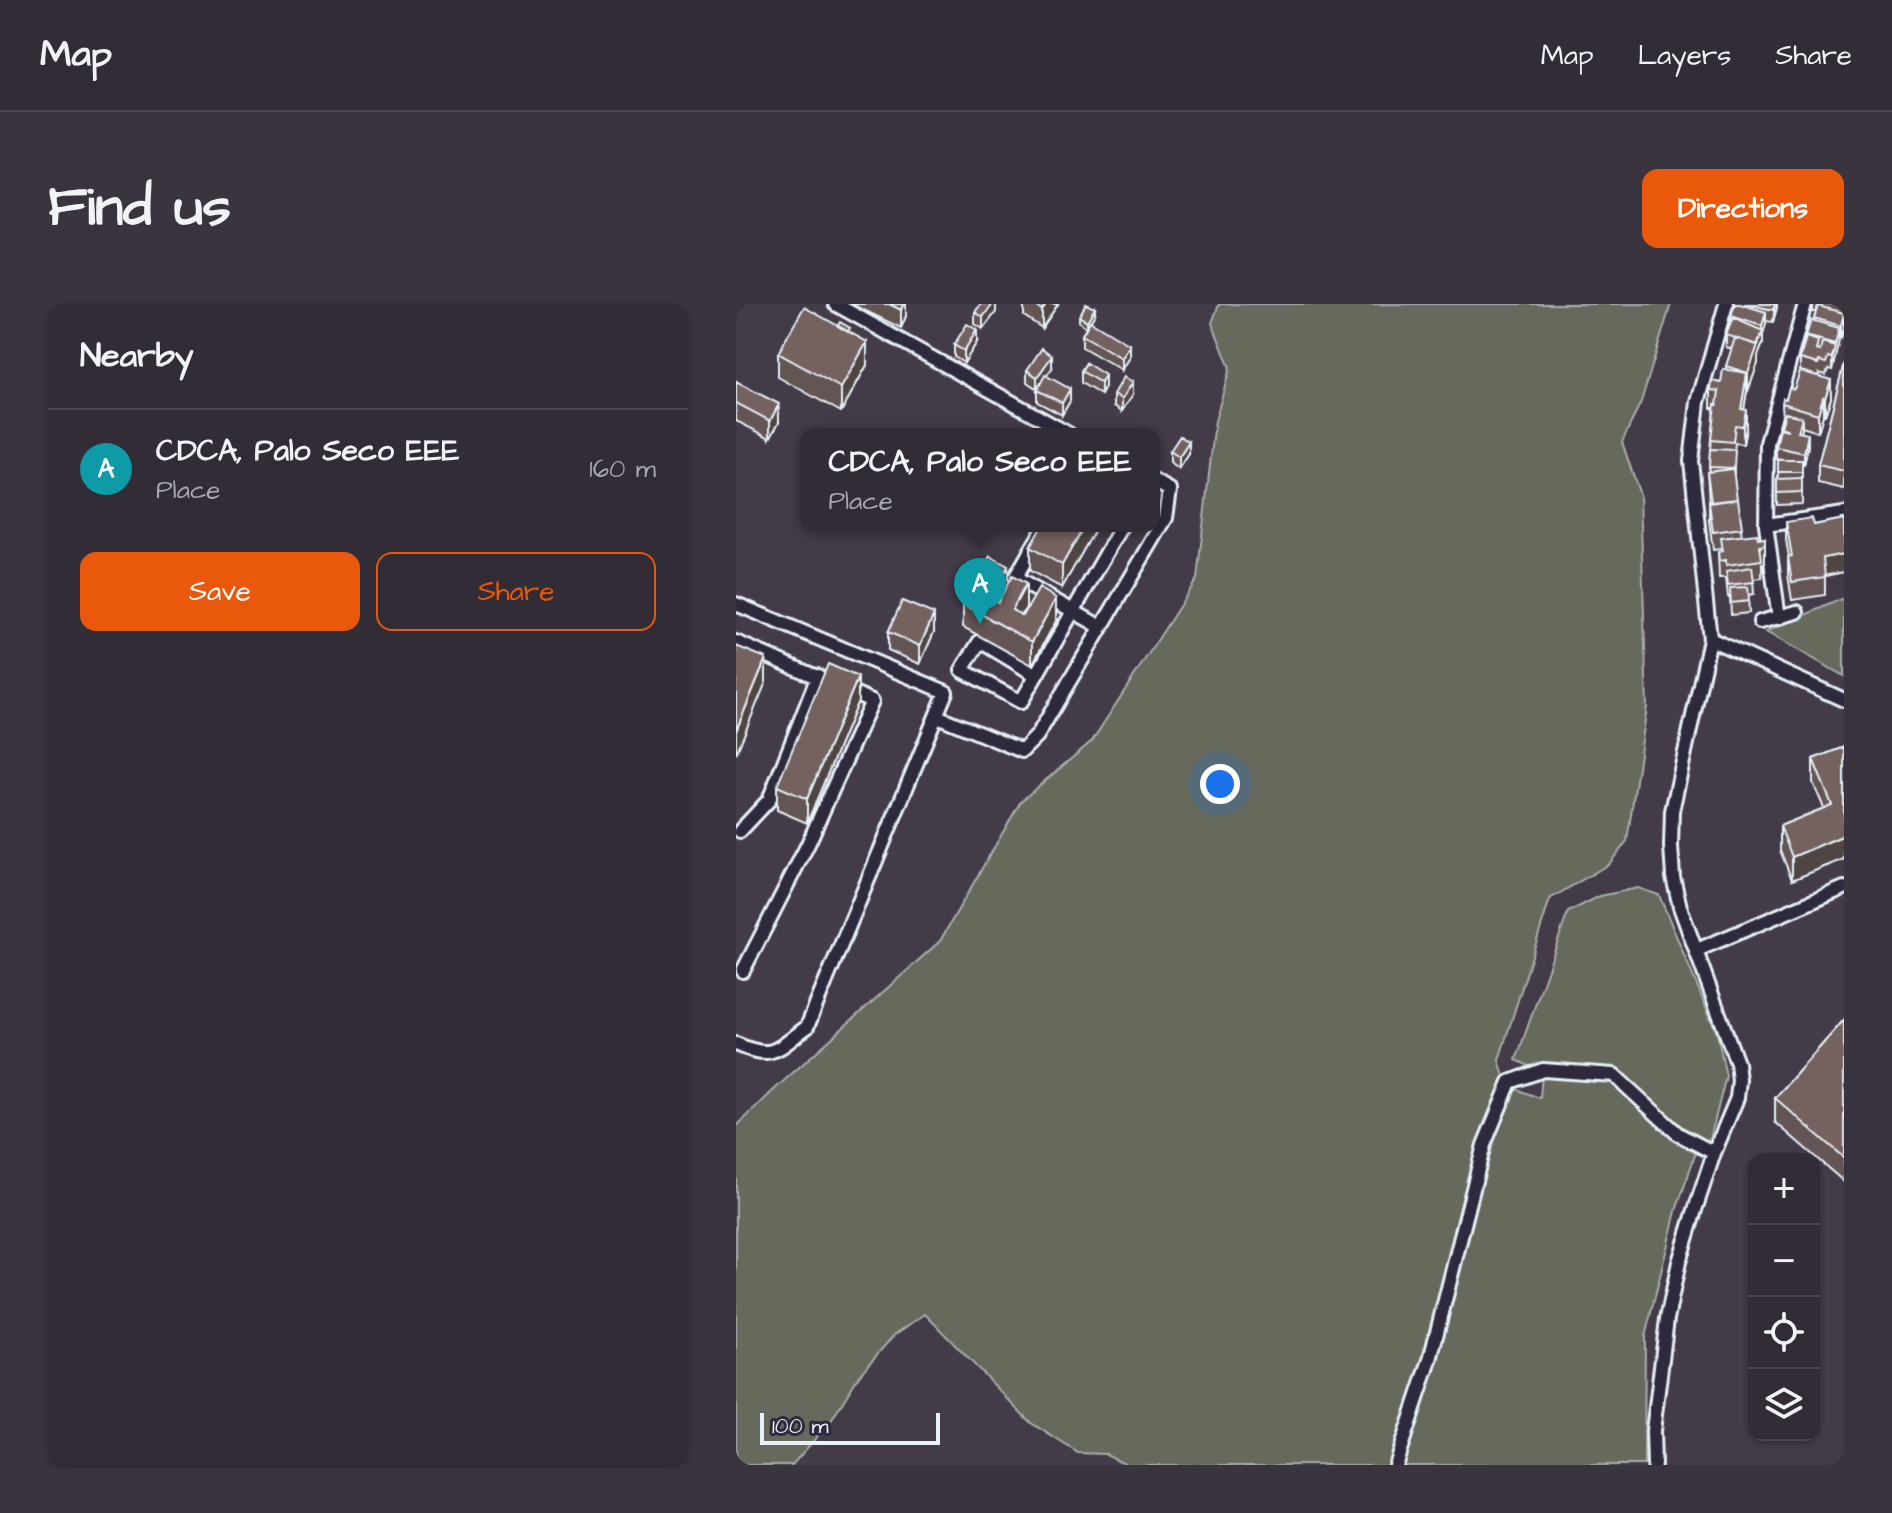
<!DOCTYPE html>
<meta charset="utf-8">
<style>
body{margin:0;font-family:"Architects Daughter",sans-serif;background:#3a343e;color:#f1f3f6}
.controls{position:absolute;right:24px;bottom:24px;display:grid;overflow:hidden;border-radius:16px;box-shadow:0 2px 6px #0004}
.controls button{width:72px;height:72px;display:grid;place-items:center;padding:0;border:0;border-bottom:2px solid #4d4851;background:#322c36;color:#f1f3f6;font:40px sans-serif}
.scale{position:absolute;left:24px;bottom:20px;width:180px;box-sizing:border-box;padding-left:8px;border:4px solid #e8f1f8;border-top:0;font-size:22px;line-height:28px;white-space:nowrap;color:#e8f1f8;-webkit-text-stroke:6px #2f2a3d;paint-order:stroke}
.you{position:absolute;left:484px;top:480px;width:28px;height:28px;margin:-20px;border:6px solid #fff;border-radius:50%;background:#1a73e8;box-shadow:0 0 0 12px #1a73e833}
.badge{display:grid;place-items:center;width:52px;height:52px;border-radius:50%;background:#ea580c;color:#fff;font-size:26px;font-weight:700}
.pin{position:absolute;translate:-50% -66px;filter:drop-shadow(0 2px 4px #0008)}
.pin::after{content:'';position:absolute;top:42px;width:28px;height:24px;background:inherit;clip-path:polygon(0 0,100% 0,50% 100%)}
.popup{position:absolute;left:64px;top:124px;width:360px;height:104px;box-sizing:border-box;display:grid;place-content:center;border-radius:16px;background:#322c36;filter:drop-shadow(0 2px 6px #0005);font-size:26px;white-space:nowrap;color:#a8a7ad}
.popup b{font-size:30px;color:#f1f3f6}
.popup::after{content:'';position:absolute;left:50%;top:100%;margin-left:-16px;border:16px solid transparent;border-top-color:#322c36}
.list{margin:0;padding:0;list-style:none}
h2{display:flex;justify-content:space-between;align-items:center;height:104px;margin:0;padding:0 32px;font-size:34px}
h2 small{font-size:26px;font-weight:400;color:#a8a7ad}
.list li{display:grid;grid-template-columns:52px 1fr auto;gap:24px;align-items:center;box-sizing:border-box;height:120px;padding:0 32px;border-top:2px solid #4d4851}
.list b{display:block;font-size:30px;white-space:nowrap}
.list p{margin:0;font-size:26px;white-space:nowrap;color:#a8a7ad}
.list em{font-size:26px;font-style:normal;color:#a8a7ad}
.actions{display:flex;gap:16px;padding:24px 32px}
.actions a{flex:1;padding:18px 0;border:2px solid #ea580c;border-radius:16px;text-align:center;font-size:28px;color:#ea580c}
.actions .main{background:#ea580c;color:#fff}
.icon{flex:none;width:44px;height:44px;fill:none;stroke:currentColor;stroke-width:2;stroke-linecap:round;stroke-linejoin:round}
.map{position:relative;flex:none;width:1108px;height:1161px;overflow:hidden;border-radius:16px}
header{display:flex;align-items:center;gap:48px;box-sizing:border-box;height:112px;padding:0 40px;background:#322c36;border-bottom:2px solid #4d4851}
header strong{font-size:38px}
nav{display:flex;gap:44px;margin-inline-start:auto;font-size:28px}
.intro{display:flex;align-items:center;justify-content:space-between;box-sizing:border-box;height:192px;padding:0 48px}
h1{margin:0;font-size:56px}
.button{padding:20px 36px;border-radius:16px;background:#ea580c;color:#fff;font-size:28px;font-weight:700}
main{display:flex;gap:48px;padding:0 48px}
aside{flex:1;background:#322c36;border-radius:16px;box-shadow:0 2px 6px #0004}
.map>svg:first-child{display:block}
</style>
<header>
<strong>Map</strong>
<nav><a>Map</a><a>Layers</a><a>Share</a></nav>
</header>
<div class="intro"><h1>Find us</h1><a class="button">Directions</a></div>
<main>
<aside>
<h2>Nearby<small></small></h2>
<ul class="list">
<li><span class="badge" style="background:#0f9aa8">A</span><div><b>CDCA, Palo Seco EEE</b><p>Place</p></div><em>160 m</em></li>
</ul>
<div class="actions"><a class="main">Save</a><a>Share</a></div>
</aside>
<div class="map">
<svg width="1108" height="1161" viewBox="0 0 1108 1161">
<rect width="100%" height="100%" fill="#433b48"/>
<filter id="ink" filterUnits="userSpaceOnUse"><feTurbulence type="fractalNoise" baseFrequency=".0125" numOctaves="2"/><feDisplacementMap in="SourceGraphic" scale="16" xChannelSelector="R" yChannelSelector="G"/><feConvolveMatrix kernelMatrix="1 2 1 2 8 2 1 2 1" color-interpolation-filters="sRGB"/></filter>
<g filter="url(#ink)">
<path fill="#666b5d" stroke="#a7aeaa" stroke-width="2" d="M483 0H935L905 98 886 138 904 191 911 403 891 537 873 560 814 595 763 756 771 782 804 794 806 768 780 756 832 608 864 592 902 584 923 591 981 729 990 772 973 839 959 851 940 907 909 1033 908 1161H392L370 1150 342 1149 295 1119 189 1010 158 1031 124 1070 95 1117 56 1161H0V823L41 783 204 637 285 497 356 437 461 275 479 117 494 64 476 19Z
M1108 294V372L1030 328Z"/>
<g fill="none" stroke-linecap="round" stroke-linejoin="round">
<g stroke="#e8f1f8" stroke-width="18">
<path id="minor" d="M99 0 333 130
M1030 221 1108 210
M309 222 279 274 365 323
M0 300 210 388 71 723C41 745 38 757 0 740
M1043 314 1030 221 1031 139 1069 0
M1024 318 1061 308
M974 335 1108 396
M0 338 136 397 72 540 7 667
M300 371 244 337 226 366 285 398 386 222
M201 412 286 447 301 432 430 214 434 186 418 177
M4 527 33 496 82 372
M961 646 1108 584
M659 1161 694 1056 748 841 774 778 807 766 878 771 942 830 978 849
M918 1161 917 1127 931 1015 943 958 959 906 978 849 1001 794 1003 776 1001 759 944 603 937 573 935 542 936 507 974 335 955 157 962 98 990 0"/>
</g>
<use href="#minor" stroke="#2f2a3d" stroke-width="12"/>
</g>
<path fill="#635453" stroke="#e8f1f8" stroke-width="2" d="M115 0H170V12L165 24Z
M260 0V8L247 25 239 20V8Z
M288 0H322L306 24 288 12Z
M1009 0H1041L1037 18 1030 17 1027 30V39L1022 52V59L1012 87 1011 86 1008 106 1010 124 1007 140 999 139 998 146V175L1006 232 1022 235 1029 241V259H1026V274L1017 275 1018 290 1012 291 1013 309 995 311 994 293H992L990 274H983L982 248H985V245L977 246 973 217V199L971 168H973L974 145 978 104H975V86L985 79 990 66V62L996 45 990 43V31L995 19V12L1009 2Z
M1077 0H1108V23L1105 34 1103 33 1096 66 1092 65 1090 71 1083 69 1082 72 1064 67V55L1070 32 1078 17 1080 8H1077Z
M359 10 354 18 394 53 386 66 346 43V31L350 23 343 18V12Z
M114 29 131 61 105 108 42 73V49Z
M241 38 228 59 218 53V41Z
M350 59 369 83 365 91 345 79V67Z
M1108 59V185L1082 179V161Z
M316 64 310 72 334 97 326 111 301 98V85L291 78V66Z
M0 78 43 118 34 134 0 117Z
M1053 84 1095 94 1089 111H1087L1082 128 1066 123 1065 129 1072 142 1068 161H1066V200L1041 201V175H1042V156H1046L1040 155V143L1047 118 1046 99 1050 95Z
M378 90H397L386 107 378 102Z
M434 147 453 150 443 165 434 159Z
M1108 215V268L1089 272V291L1056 296 1052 271V253H1053L1050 236V218L1078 221Z
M306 222H361L326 284 294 267V243Z
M272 280 290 304 286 312 320 317 296 361 227 323V300Z
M152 328H198L184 360 152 346Z
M122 397 71 519 41 506V482Z
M1108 443V555L1056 576 1044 546V522L1088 504 1077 479V455Z
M1108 716V878L1039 818V794Z"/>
<path fill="#504543" stroke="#e8f1f8" stroke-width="2" d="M167 0H170V12L165 24V6Z
M257 0H260V8L247 25V13Z
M310 0H322L306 24V6Z
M1039 0H1041V4L1037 18Z
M359 4V10L351 23V17Z
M1030 8V20L1027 30V39L1022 52V59L1012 87V69L1026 29V22Z
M1108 11V23L1105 34V22Z
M1103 24V36L1096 66V54Z
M241 26V38L228 59V47Z
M131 38V61L105 108V84Z
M394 41V53L386 66V54Z
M316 52V64L301 85V73Z
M1011 69V87L1005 123V105Z
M369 71V83L365 91V79Z
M1095 76V94L1089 111V94Z
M397 78V90L386 107V95Z
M334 85V97L326 111V99Z
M1087 93V111L1082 128V110Z
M43 100V118L34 134V117Z
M1010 106V124L1007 140V122Z
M1066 113V125L1062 140V128Z
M1072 130V142L1068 161V149Z
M453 138V150L443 165V153Z
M348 222H361L326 284V261Z
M1108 250V268L1087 272V254Z
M272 262V286L256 315 255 294Z
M290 280V304L277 327 276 306Z
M320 294V317L296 361V338Z
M198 310V328L184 360V342Z
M30 354V378L0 450V427Z
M122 373V397L71 519V495Z
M1108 531V555L1056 576V553Z"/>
<path fill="#736260" stroke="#e8f1f8" stroke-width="2" d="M153 0H167L165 6Z
M245 0H257L247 13 239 8Z
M297 0H310L306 6Z
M350 0 359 4 351 17 343 12Z
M999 0H1004L1030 8 1026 22 995 12Z
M1011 0H1039L1037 6Z
M1082 2 1108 9 1105 22 1078 14Z
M68 3 131 38 105 84 42 49Z
M997 14 1027 27 1021 41 990 31Z
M1075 16 1103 24 1099 40 1070 32Z
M354 17 394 41 386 54 346 31Z
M104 18 114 24 112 28 102 22Z
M231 20 241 26 228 47 218 41Z
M1070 33 1082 37 1080 46 1084 47 1086 38 1099 42 1096 54 1092 53 1090 59 1083 57 1082 60 1064 55Z
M999 34 1022 41 1012 69 990 62Z
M306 44 316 52 301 73 291 66Z
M350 59 369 71 365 79 345 67Z
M1108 59V167L1082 161Z
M987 65 1011 69 1005 105 1010 106 1007 122 999 121 997 138 975 136 979 100 981 101 983 87 975 86 976 77 985 79Z
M1064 67 1095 76 1089 94 1087 93 1082 110 1046 99 1047 94 1050 95 1053 84 1058 85Z
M309 71 334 85 326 99 301 86Z
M388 73 397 78 386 95 378 90Z
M0 78 43 100 34 117 0 99Z
M1049 109 1066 113 1062 128 1072 130 1068 149 1040 143 1044 124 1052 126 1045 123Z
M444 132 453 138 443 153 434 147Z
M974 145 999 146 998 164 973 163Z
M1042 156H1066V168H1042Z
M997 165 1001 195 975 198 971 168Z
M1066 174V188L1041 189V175Z
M1002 195 1006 224 977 228 973 199Z
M1076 214 1078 221 1108 215V250L1087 254 1089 273 1056 278 1052 253 1056 252 1050 218Z
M306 222H348L326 261 294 243Z
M1021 230 1022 235 1029 234V241L1024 242 1026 256 990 261V256L983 257 982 248 987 247 985 234Z
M254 252 272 262 255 294 262 298 276 272 290 280 276 306 287 312 303 284 320 294 296 338 227 300Z
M1016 263 1018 278 992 281 990 267Z
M1012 283 1013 297 995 299 994 284Z
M166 297 198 310 184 342 152 328Z
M0 342 30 354 0 427Z
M92 360 122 373 71 495 41 482Z
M1108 443V531L1056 553 1044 522 1096 501 1077 455Z
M1108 716V854L1039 794Z"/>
</g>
</svg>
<div class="controls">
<button>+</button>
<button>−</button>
<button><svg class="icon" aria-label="locate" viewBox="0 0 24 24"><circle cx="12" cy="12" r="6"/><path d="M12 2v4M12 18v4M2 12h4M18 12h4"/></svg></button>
<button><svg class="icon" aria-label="layers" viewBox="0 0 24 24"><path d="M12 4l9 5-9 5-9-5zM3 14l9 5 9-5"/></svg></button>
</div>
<div class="scale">100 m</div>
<div class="you"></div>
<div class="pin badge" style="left:244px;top:320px;background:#0f9aa8">A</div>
<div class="popup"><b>CDCA, Palo Seco EEE</b>Place</div>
</div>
</main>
